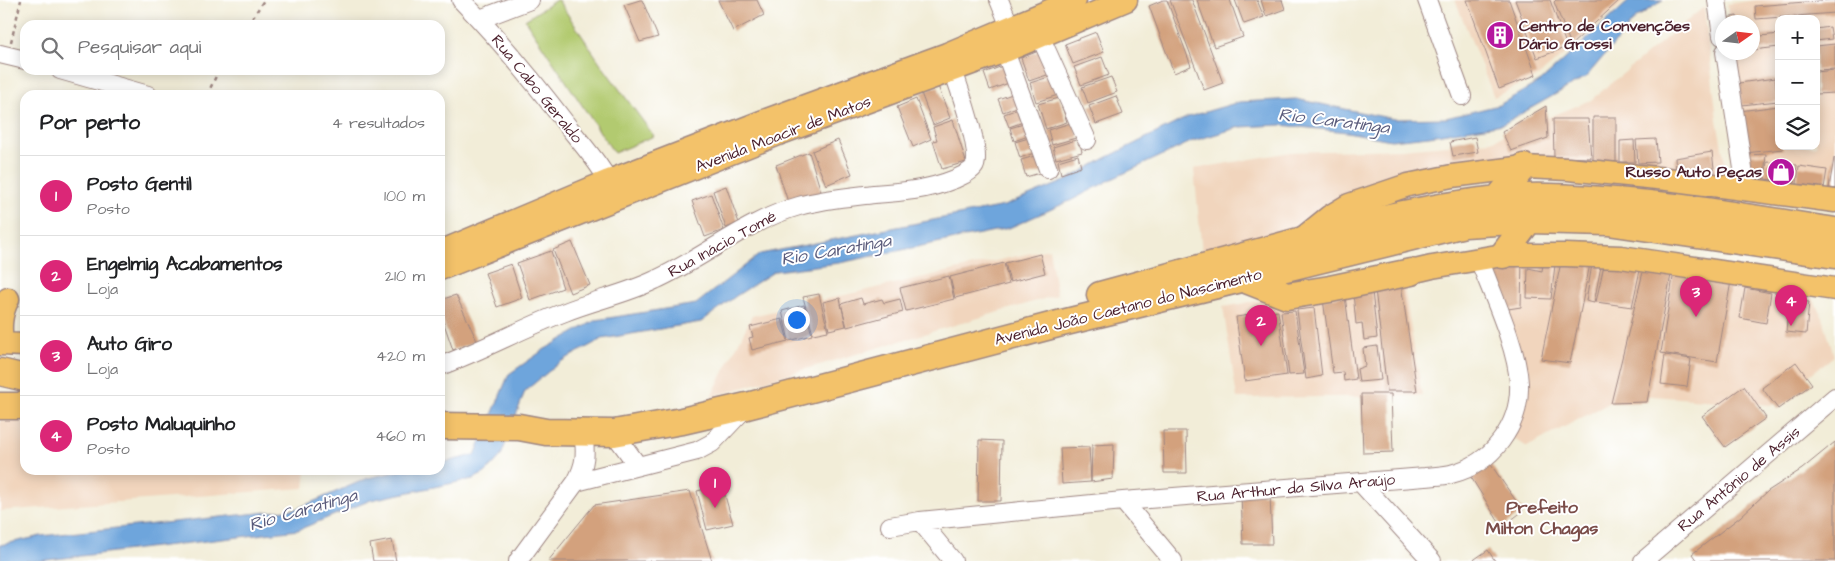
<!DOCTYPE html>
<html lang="pt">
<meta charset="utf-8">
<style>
body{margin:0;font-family:"Architects Daughter",sans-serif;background:#f2f2f2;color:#202124}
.controls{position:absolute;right:15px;top:15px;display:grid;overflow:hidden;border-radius:10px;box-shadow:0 2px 12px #0003}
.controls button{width:45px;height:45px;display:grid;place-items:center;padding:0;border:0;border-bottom:1px solid #e0e0e0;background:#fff;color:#202124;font:25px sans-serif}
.compass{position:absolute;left:1715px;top:15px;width:45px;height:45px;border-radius:50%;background:#fff;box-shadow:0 2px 12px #0003;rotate:76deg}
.you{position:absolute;left:796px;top:319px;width:18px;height:18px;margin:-12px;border:4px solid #fff;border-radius:50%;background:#1a73e8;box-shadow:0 0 0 8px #1a73e833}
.badge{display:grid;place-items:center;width:32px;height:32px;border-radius:50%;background:#db2777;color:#fff;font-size:16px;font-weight:700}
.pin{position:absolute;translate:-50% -41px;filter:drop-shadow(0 1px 2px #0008)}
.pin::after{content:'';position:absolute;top:26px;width:18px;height:15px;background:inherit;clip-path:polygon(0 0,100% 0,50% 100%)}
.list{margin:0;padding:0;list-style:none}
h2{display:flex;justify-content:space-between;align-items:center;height:65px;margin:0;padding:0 20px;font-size:21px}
h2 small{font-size:16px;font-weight:400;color:#757577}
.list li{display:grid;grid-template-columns:32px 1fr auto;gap:15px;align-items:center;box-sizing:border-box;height:80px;padding:0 20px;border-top:1px solid #e0e0e0}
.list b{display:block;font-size:19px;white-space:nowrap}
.list p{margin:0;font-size:16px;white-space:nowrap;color:#757577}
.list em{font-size:16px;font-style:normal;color:#757577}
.icon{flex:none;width:28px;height:28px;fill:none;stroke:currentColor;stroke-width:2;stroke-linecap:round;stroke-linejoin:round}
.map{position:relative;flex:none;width:1835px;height:561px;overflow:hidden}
.search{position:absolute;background:#fff;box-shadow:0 2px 12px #0003;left:20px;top:20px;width:425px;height:55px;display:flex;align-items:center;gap:12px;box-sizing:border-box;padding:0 18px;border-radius:15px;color:#757577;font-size:19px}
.panel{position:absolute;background:#fff;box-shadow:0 2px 12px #0003;left:20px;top:90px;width:425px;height:385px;border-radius:15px}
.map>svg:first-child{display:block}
</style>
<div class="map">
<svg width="1835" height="561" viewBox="0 0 1835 561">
<rect width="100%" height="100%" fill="#fff"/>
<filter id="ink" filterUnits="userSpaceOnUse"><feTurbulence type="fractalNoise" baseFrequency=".02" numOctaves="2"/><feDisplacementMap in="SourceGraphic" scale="10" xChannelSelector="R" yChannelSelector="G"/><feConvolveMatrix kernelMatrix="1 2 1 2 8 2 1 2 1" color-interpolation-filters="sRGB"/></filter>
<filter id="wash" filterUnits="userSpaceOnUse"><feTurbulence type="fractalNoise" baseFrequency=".0096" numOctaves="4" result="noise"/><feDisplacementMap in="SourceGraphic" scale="20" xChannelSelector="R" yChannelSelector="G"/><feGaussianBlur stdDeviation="1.12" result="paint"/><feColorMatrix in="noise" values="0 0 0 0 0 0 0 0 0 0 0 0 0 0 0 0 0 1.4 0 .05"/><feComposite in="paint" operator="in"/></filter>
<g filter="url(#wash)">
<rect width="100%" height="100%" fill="#f2edd8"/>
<path fill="#f1d5bd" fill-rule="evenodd" d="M1455 0H1626L1573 47 1537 77 1494 97Z
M1757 0H1835V169L1833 176 1747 179 1732 53 1752 52V22H1729L1727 4ZM1779 19H1816V146H1779Z
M1704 7 1717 120 1728 180 1463 165 1359 186 1303 225 1202 252 1194 169 1291 152 1403 149 1491 141 1591 100Z
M1049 249 1057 295 711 397 752 316Z
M1488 261H1574L1809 291 1823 318 1834 356 1771 405 1626 394 1527 447 1512 437 1526 401Z
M1402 275 1422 396 1237 398 1223 307Z
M0 420 25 422V470H306L304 488 0 511Z"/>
<path fill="#b2ca70" stroke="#7e744e" d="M556 0H558L603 67 654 136 614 153 525 20Z"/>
<path fill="#6ea5dc" stroke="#5c6284" d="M1630 0H1663L1636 18 1586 77 1503 124 1429 136 1391 140 1347 132 1281 125 1240 127 1193 141 1112 179 1072 200 1009 228 839 263 775 271 736 296 701 322 602 339 560 362 525 391 501 456 485 473 473 479 371 500 298 530 39 561H0V545L41 536 296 509 368 478 404 470H440V463L475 455 509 374 545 349 596 320 696 304 760 254 1004 206 1065 181 1104 159 1188 117 1239 102 1296 99 1394 119 1446 118 1499 105 1541 81Z"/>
<g id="blocks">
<path fill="#d3a17d" d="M640 0H642L658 37 640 42 624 5Z
M718 0H757L764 15 733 31Z
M1163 0H1167L1191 66 1174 73 1149 6Z
M1170 0H1192L1223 83 1204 90Z
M1197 0H1230L1243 37 1214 47Z
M1235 0H1257L1264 17 1244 24Z
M1261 0H1282L1285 9 1266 16Z
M1467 0H1509L1536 75 1499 89Z
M1515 0H1550L1567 47 1537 58Z
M1556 0H1620L1571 45 1554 2Z
M1830 0H1835V13L1756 19 1755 6Z
M1737 16 1738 22H1726V18Z
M1830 27 1832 39 1816 41V29Z
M1096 32 1104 52 1073 64 1065 44Z
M1779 34V47L1753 50 1752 37Z
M1835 44V69L1816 70V46Z
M1041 50 1050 74 1029 81 1021 58Z
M1102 57 1109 75 1081 85 1074 67Z
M1008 64 1014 81 990 90 984 73Z
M1835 70V93L1816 94V72Z
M1052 76 1058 95 1036 102 1030 83Z
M1111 77 1117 92 1088 103 1082 87Z
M1775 78 1778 101 1742 105 1739 83Z
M938 86 950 118 933 125 921 93Z
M1015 93 1020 106 1003 112 998 99Z
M1116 96 1123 114 1096 124 1089 106Z
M1059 98 1067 122 1046 129 1038 104Z
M916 99 931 139 913 147 897 107Z
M1546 106 1548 138 1511 151 1502 132Z
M1779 106V146H1782L1783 149 1745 153 1739 111Z
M1021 108 1026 121 1009 127 1004 114Z
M1593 117H1616V162H1593Z
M1553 119H1588L1591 158 1554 157Z
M953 120 966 162 942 169 933 141 937 140 933 127Z
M1074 122 1079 137 1052 145 1048 130Z
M1027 123 1031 135 1014 141 1010 128Z
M1032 137 1037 152 1020 158 1015 142Z
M1475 137 1478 152 1453 156 1450 142Z
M1079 139 1082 152 1056 159 1053 147Z
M1656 139 1658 162 1638 163 1636 140Z
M838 140 852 174 826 185 812 151Z
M1634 140 1635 162H1620V141Z
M809 152 822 195 789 205 776 165Z
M1712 152 1715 176 1676 171 1675 158Z
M1766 154 1764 179 1749 177 1745 155Z
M1038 155 1043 172 1026 177 1021 160Z
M1078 155 1081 167 1061 174 1058 161Z
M1834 158 1835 159V189L1829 188Z
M1767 162 1797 165 1795 183 1765 179Z
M1799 166 1827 170 1824 188 1797 184Z
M726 186 739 223 726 228 713 191Z
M711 194 724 230 705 237 692 201Z
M572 242 590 285 570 293 553 250Z
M551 251 563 288 530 300 517 263Z
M1040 254 1045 273 1010 282 1005 263Z
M1488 261H1522L1521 307 1508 309Z
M1561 262 1590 264 1570 363 1541 359Z
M1004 263 1009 284 955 298 950 277Z
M511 264 522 298 497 307 485 273Z
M1543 264 1555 265 1551 299 1527 298 1528 268 1542 271Z
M1592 264 1601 266 1594 303 1586 301Z
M1604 265 1640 270 1632 307 1596 302Z
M1674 271 1731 281 1717 362 1661 353Z
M1643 272 1671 275 1647 402 1611 403Z
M949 276 954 299 906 311 900 288Z
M1401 284 1417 391H1387L1375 289Z
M1745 288 1771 293 1766 323 1740 318Z
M1372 291 1377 338 1364 340 1362 323 1356 324 1353 293Z
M819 294 828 331 813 334 803 297Z
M456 295 477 341 453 350 440 312V300Z
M1345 296 1356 379 1344 381 1343 372 1333 373 1323 299Z
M840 298 846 326 829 330 823 302Z
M861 298 863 304 882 299 884 303 900 299 903 312 847 327 841 304Z
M1789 300 1809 302 1806 334 1786 332Z
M804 305 812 335 789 341 782 311Z
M1314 308 1322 376 1306 379 1297 310Z
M1278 311 1287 375 1245 381 1236 317Z
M1295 311 1304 374 1289 375 1281 312Z
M782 319 788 341 752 350 749 338 753 337 750 327Z
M1377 346 1381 380 1359 382 1357 369 1365 366 1363 348Z
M1665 355 1691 359 1687 387 1661 384Z
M1796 362 1812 384 1778 409 1762 388Z
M1744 386 1766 418 1725 447 1702 416Z
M1361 394H1391L1393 452 1363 453Z
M1163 431H1186L1187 473H1164Z
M979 440 1002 441 1001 501H978Z
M1835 442V561H1697L1692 554 1740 517 1768 491 1802 469Z
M1114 444 1113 479 1091 482 1092 445Z
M1089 447 1091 482 1062 484 1060 448Z
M1489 462 1523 511 1502 527 1469 474Z
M722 485 733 524 707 530 697 491Z
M690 491 712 561H548L594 505Z
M1241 494H1270L1272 544H1243Z
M392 540 396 561H373L370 544Z
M1488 550 1495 561H1472Z"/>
</g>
</g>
<g filter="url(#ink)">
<use href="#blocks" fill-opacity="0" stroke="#9e8682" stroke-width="1"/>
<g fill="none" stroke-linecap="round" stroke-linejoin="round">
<g stroke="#9e8682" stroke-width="20">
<path id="minor" d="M461 0C500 40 536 84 570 129 586 149 604 169 614 192
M999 0 1010 27
M1427 0 1462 96
M1717 0 1722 36
M480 19 530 0
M1040 36 1087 140
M1005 51 1048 169
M1725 52 1746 188
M0 54 25 60
M60 70 148 95
M440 366C483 350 523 328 565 312 595 300 626 294 655 280 704 258 746 221 799 206 823 199 849 197 874 194 902 192 928 190 955 179 961 176 970 173 974 167 984 155 955 76 949 59
M614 433 638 466
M576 482 697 451 712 443 747 406
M1361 483 1432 561
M1123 501 1173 561
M920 521 953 561
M890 526 920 521 1123 501 1425 477C1434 476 1443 476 1451 474 1492 464 1521 425 1519 383 1517 346 1492 294 1479 259
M518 561 576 482C586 464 586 452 583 433
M1643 561 1835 397"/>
</g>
<g stroke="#9e8682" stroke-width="25">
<path id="major" d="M1303 238 1329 217 1349 205 1408 185 1452 176 1524 167 1568 169 1667 179 1835 201
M440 252 609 181 764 121 947 54 1075 0
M440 269 781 133 1005 51 1126 0
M1411 272 1432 267 1503 255H1566L1621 257 1835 289
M0 344 25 345
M2 344C0 327 0 315 8 299"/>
</g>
<g stroke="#9e8682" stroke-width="29">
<path id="highway" d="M1497 200 1524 167
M1503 255 1529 220
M1241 278 1287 296 1330 289 1411 272
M1100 295 1380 219C1426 209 1479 199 1526 197 1551 196 1577 198 1602 200 1680 205 1758 219 1835 231
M0 372 25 378
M0 406H19L25 404
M440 426 519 427 546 432 614 433 682 421 747 406 1058 324 1465 224 1529 220 1608 222 1835 255"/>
</g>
<path stroke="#9e8682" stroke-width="2.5" stroke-dasharray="4 4" stroke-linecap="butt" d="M248 25 264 0
M11 42 21 0
M207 95 219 70"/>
<use href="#minor" stroke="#fff" stroke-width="18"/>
<use href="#major" stroke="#f3c26a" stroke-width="22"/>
<use href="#highway" stroke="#f3c26a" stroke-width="26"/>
</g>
</g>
<defs>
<g id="building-disc" transform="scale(1.4375)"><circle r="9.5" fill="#b5179e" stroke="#fff"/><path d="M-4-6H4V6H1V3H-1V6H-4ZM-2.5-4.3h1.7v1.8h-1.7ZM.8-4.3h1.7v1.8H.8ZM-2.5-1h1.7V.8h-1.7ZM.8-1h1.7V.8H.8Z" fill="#fff"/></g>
<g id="shop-disc" transform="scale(1.4375)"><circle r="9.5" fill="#b5179e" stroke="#fff"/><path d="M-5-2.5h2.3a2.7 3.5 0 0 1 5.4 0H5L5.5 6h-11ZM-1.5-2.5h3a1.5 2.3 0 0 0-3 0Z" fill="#fff"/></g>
</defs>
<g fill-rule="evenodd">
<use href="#building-disc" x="1500" y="35"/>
<use href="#shop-disc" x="1781" y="172"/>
</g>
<g text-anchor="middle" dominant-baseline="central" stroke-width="4" stroke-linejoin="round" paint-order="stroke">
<g font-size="16" font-weight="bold" fill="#4a1f2b" stroke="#fff" text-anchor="start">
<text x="1519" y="26">Centro de Convenções<tspan x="1519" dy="18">Dário Grossi</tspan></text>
<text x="1762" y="172" text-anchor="end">Russo Auto Peças</text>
</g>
<g font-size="16" fill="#4a1f2b" stroke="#fff">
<text transform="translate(537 89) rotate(51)">Rua Cabo Geraldo</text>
<text transform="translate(783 134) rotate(-21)">Avenida Moacir de Matos</text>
<text transform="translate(722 244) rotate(-29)">Rua Inácio Tomé</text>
<text transform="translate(1128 307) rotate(-14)">Avenida João Caetano do Nascimento</text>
<text transform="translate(1739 479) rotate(-40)">Rua Antônio de Assis</text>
<text transform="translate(1296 488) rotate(-5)">Rua Arthur da Silva Araújo</text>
</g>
<g font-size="18" font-style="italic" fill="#5a5b7b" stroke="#fff">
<text transform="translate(1334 121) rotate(7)">Rio Caratinga</text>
<text transform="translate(836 250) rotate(-10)">Rio Caratinga</text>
<text transform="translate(303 510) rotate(-16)">Rio Caratinga</text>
</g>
<g font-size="18" font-weight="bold" fill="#7a4c48" stroke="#fff">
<text x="1542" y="507">Prefeito<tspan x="1542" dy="21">Milton Chagas</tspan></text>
</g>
</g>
</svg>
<div class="controls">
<button>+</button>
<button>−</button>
<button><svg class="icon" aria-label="layers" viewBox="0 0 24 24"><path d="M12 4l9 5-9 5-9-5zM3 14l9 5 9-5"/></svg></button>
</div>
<svg class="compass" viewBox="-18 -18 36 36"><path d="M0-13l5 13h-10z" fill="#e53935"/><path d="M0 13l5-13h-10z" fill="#757577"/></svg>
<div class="you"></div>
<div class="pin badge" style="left:715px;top:508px">1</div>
<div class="pin badge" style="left:1261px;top:346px">2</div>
<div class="pin badge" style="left:1696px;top:317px">3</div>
<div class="pin badge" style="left:1791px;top:326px">4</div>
<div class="search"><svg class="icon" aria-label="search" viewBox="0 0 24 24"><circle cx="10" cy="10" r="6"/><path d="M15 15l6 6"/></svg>Pesquisar aqui</div>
<section class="panel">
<h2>Por perto<small>4 resultados</small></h2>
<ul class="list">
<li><span class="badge">1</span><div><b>Posto Gentil</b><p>Posto</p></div><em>100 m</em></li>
<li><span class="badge">2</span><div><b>Engelmig Acabamentos</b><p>Loja</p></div><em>210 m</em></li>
<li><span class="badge">3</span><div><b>Auto Giro</b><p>Loja</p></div><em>420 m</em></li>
<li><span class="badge">4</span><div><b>Posto Maluquinho</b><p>Posto</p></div><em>460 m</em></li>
</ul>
</section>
</div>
